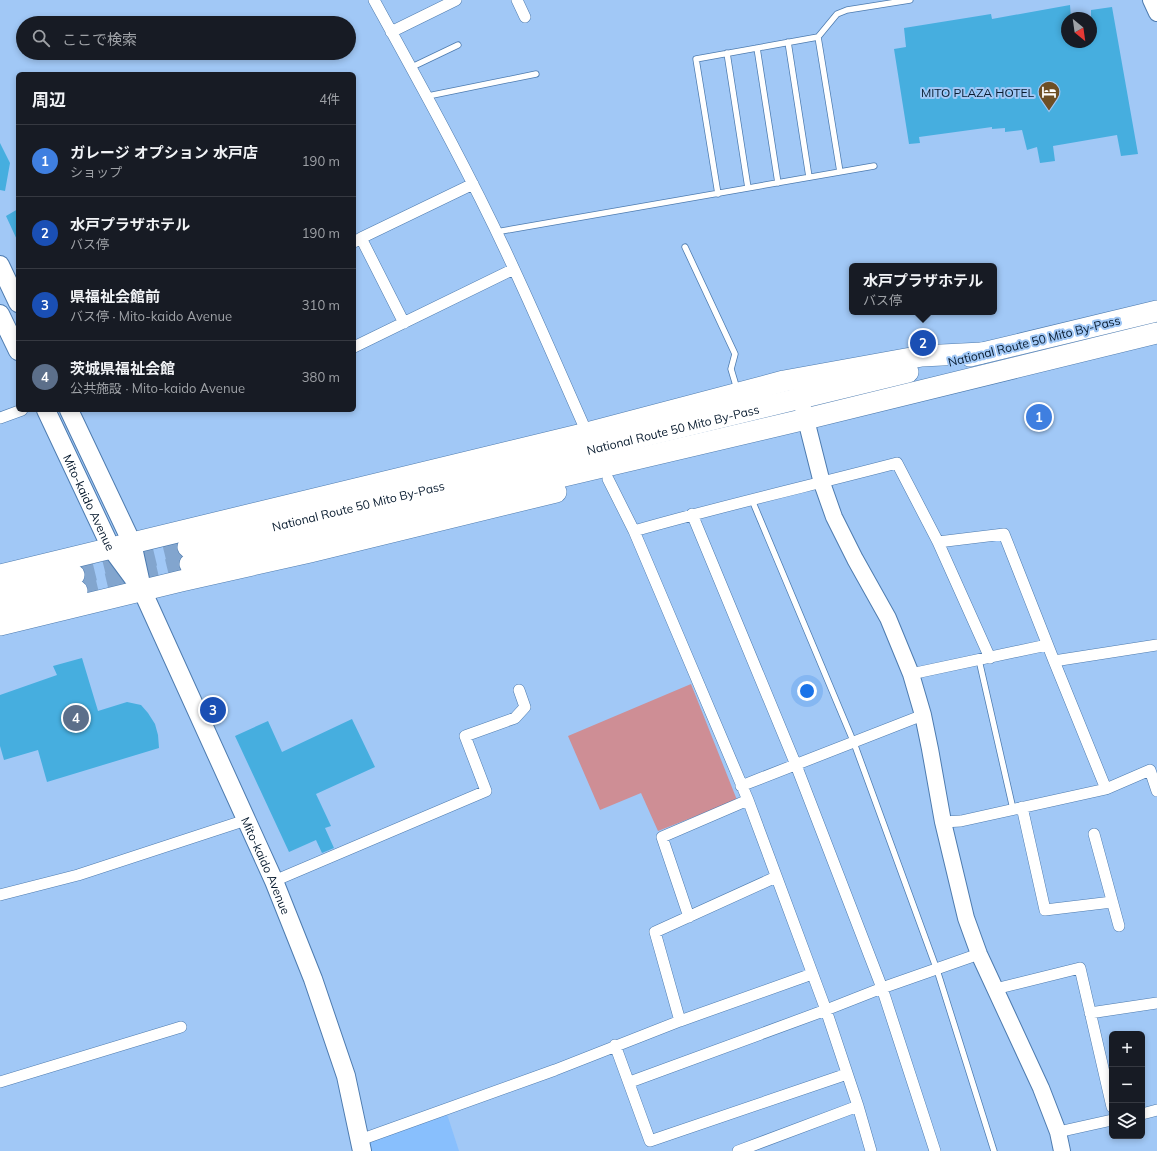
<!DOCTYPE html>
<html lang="ja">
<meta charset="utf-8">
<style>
body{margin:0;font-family:Mulish,"Noto Sans JP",sans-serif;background:#20242c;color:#f1f3f6}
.controls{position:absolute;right:12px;bottom:12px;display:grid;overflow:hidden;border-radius:6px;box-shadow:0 2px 6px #0003}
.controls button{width:36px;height:36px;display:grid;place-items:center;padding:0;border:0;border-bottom:1px solid #363941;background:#171b24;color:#f1f3f6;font:20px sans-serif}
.compass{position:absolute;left:1061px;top:12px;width:36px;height:36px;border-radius:50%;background:#171b24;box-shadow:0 2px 6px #0003;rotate:151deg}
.you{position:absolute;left:807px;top:691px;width:14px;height:14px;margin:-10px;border:3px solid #fff;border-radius:50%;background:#1a73e8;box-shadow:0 0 0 6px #1a73e833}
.badge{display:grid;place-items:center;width:26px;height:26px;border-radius:50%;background:#b6a998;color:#fff;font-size:13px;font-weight:700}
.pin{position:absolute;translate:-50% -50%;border:2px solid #fff;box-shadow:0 1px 4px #0006}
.popup{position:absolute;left:849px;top:263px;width:148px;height:52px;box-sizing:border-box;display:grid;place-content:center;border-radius:6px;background:#171b24;filter:drop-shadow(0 1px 3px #0005);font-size:13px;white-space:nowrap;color:#9ea1a6}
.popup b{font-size:15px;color:#f1f3f6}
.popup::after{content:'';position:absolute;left:50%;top:100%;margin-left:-8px;border:8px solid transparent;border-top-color:#171b24}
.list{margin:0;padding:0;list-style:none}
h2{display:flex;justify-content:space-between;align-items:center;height:52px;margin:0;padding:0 16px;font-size:17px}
h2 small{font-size:13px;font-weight:400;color:#9ea1a6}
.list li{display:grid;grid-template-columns:26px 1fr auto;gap:12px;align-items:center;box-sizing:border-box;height:72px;padding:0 16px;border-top:1px solid #363941}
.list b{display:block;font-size:15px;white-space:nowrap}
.list p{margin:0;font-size:13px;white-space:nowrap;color:#9ea1a6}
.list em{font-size:13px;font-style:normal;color:#9ea1a6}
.icon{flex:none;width:22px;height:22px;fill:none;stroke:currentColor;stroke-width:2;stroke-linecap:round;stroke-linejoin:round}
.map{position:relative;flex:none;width:1157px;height:1151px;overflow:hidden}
.search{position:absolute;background:#171b24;box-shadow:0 2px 6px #0003;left:16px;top:16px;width:340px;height:44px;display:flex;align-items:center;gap:10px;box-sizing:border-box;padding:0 14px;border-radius:22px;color:#9ea1a6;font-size:15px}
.panel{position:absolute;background:#171b24;box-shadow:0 2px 6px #0003;left:16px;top:72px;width:340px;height:340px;border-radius:6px}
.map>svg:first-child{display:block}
</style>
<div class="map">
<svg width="1157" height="1151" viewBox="0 0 1157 1151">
<rect width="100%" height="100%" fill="#a1c8f6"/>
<path fill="#88bffd" d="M447 1114 459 1151H370L368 1141Z"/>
<path fill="#ce8e95" d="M691 684 737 800 658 831 641 793 600 810 568 736Z"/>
<path fill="#46aedf" d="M1070 5 1071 18H1067V42H1091V10L1112 7 1138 154 1121 156 1117 135 1053 146 1055 161 1040 163 1037 147 1027 150 1022 130 1005 132V128L992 129V127L919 137 920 143 909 144 894 49 906 47 904 28 991 14 992 19Z
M0 143 10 163 5 191 0 190Z
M18 209V242L6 216Z
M82 658 98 711 127 702 141 705 148 713 155 724 158 735 159 748 47 782 38 750 4 760 0 746V695L57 675 53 666Z
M352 719 375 767 316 794 331 826 325 828 334 848 322 853 316 840 289 852 235 736 268 721 282 752Z"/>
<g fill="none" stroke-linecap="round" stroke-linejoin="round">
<path stroke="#82a5ce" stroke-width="21" stroke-dasharray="21 10" stroke-linecap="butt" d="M74 575 188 547
M77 591 190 564"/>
<g stroke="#4d7baf" stroke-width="7">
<path id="lane" d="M788 42 809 177
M757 48 778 183
M727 53 748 188
M412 67 458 45
M428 96 536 74
M840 172 818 37 837 14 847 10 910 0
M718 194 696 59 818 37
M496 232 874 166
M685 247 735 354 731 369 737 389
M752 500 854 743 937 970 994 1151
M979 660 1013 809"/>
</g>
<g stroke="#4d7baf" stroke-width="12">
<path id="street" d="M374 0C423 89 472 177 514 269 539 323 563 379 587 433
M517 0 525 17
M391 32 456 0
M361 238 473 184
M354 242 361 238 404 323
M354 347 514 269
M0 418 22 410
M608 479 634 531 748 800 826 1010 858 1106 871 1151
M692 514 796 765 882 988 935 1151
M634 531C721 506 809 486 897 463L938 542 1004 534 1054 661 1106 789 961 821 943 822
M938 542 990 658
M1054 661 1157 645
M911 674 1047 645
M741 786 923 715
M1106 789 1150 770 1157 791
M1022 807 1045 910 1112 902
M1094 834 1119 926
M274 881 486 791 465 736 515 718 525 707 519 690
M0 895 78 875 246 820
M689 917 662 837 748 800
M995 989 1080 968 1112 1107
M1090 1013 1157 1003
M680 1021 655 932 776 877
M615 1045 650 1141 847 1074
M0 1082 181 1027
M630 1082 826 1010 882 988 979 954
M1142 1114 1157 1110
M1058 1132 1112 1120
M360 1140 555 1070 680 1021 812 974
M738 1151 858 1106"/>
</g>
<g stroke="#4d7baf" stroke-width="18">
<path id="secondary" d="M1151 0 1157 13
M803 408 822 483 834 517 855 559 888 618 911 674 923 715 930 749 943 822 966 918 979 954 1041 1088 1058 1132 1062 1151"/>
</g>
<g stroke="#4d7baf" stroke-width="20">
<g id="primary">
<path d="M0 265 18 303"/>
<path d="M0 314 18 351"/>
<path id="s1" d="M46 410 111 548 142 590 274 881 313 979 346 1076 362 1151"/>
<path d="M69 410 132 543 141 584"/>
</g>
</g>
<g stroke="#4d7baf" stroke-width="22">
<g id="highway">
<path d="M970 356 1157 311"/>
<path id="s2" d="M188 547 908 372"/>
<path d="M190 564 806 419 1157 333"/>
<path d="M0 575 587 433 784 381 922 356 982 353"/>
<path d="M0 593 74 575"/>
<path d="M0 609 77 591"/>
<path d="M0 625 181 581 310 552 556 492"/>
</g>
</g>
<use href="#lane" stroke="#fff" stroke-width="5.5"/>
<use href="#street" stroke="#fff" stroke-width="11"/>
<use href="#secondary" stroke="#fff" stroke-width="16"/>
<use href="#primary" stroke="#fff" stroke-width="18"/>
<use href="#highway" stroke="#fff" stroke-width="21"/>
</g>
<defs>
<g id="hotel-pin" transform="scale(1.15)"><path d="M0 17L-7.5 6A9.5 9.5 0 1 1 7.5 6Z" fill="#6e4f25" stroke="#a1c8f6"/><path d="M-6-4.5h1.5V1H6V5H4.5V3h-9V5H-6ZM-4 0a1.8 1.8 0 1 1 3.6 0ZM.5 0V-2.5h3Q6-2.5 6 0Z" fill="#fff"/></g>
</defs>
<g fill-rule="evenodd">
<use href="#hotel-pin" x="1049" y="92"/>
</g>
<g text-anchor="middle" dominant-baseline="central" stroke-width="4" stroke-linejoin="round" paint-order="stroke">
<g font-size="12" fill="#071a2e" stroke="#a1c8f6" text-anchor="end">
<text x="1034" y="92">MITO PLAZA HOTEL</text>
</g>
<g font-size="12" fill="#071a2e" stroke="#a1c8f6">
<text transform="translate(1034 341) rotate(-14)">National Route 50 Mito By-Pass</text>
<text stroke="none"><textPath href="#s2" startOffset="499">National Route 50 Mito By-Pass</textPath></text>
<text stroke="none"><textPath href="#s1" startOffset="102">Mito-kaido Avenue</textPath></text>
<text stroke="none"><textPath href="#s2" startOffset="175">National Route 50 Mito By-Pass</textPath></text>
<text stroke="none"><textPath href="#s1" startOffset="507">Mito-kaido Avenue</textPath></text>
</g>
</g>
</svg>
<div class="controls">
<button>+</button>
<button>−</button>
<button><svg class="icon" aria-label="layers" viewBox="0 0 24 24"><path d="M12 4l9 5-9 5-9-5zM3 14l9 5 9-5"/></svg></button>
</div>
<svg class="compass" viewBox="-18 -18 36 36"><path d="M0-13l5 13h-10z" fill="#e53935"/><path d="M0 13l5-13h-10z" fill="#9ea1a6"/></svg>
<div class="you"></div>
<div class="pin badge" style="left:1039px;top:417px;background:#3f7fe0">1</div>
<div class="pin badge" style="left:923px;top:343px;background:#1a4fb4">2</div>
<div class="popup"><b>水戸プラザホテル</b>バス停</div>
<div class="pin badge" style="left:213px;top:710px;background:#1a4fb4">3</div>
<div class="pin badge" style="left:76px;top:718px;background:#5c6f8a">4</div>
<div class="search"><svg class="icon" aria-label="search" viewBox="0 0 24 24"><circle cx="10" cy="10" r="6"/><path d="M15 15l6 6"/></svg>ここで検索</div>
<section class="panel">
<h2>周辺<small>4件</small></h2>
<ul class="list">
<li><span class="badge" style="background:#3f7fe0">1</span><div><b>ガレージ オプション 水戸店</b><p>ショップ</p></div><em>190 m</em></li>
<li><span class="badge" style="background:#1a4fb4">2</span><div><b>水戸プラザホテル</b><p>バス停</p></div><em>190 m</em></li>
<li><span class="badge" style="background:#1a4fb4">3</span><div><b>県福祉会館前</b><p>バス停 · Mito-kaido Avenue</p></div><em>310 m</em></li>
<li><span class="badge" style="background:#5c6f8a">4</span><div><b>茨城県福祉会館</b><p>公共施設 · Mito-kaido Avenue</p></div><em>380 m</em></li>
</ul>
</section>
</div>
